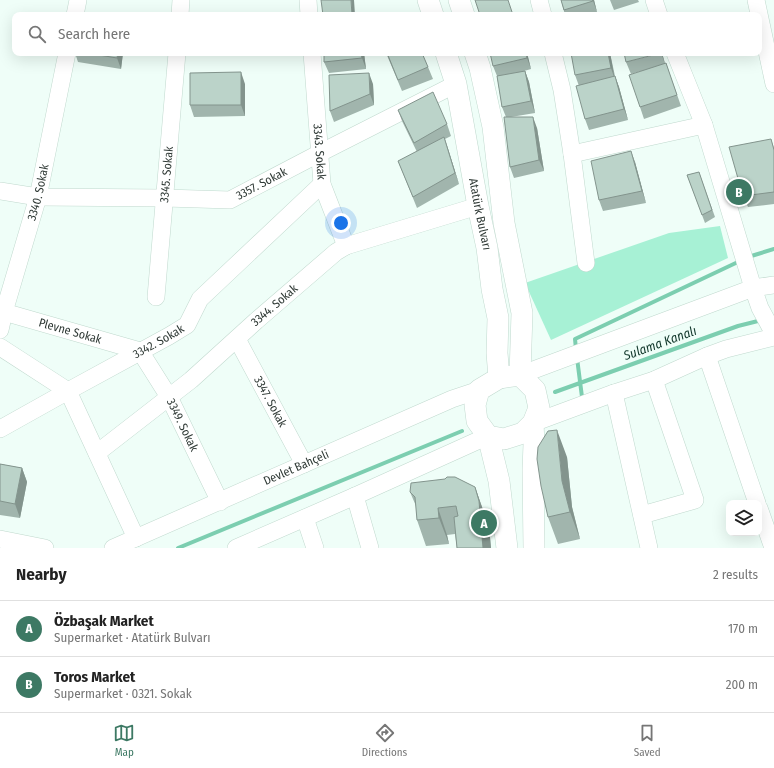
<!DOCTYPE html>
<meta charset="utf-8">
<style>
body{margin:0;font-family:"Fira Sans Condensed",sans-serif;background:#f6f6f6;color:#222}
.controls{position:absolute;right:12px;bottom:12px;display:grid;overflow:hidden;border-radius:8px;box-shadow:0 4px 16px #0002}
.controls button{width:36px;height:36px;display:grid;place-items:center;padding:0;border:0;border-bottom:1px solid #e0e0e0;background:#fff;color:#222;font:20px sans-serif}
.you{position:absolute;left:341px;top:223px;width:14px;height:14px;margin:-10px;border:3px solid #fff;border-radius:50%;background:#1a73e8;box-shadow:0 0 0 6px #1a73e833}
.badge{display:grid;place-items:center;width:26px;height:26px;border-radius:50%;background:#3d7964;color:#fff;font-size:13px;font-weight:700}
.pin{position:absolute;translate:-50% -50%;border:2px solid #fff;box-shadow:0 1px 4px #0006}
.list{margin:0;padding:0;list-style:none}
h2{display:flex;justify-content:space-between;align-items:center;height:52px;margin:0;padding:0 16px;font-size:17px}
h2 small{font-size:13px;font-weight:400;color:#767676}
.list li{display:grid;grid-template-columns:26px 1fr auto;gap:12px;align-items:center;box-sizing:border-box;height:56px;padding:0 16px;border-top:1px solid #e0e0e0}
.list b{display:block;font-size:15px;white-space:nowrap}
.list p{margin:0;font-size:13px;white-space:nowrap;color:#767676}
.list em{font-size:13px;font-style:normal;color:#767676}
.icon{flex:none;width:22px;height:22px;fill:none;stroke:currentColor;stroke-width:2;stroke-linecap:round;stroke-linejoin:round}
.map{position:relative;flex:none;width:774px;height:548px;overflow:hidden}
.search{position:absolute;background:#fff;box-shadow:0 4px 16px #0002;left:12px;right:12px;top:12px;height:44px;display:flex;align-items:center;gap:10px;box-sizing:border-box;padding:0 14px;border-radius:8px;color:#767676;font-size:15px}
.sheet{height:164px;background:#fff}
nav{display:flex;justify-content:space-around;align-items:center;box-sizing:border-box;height:56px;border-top:1px solid #e0e0e0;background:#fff;font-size:11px;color:#767676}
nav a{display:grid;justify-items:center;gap:2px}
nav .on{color:#3d7964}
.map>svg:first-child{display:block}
</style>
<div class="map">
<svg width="774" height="548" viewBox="0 0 774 548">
<rect width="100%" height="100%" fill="#effef8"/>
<path fill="#a7f1d5" d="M720 226 728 258 551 340 525 283 669 233Z"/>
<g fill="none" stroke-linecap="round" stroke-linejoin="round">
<path stroke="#7cceb0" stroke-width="4" d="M748 257 774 249
M576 349 575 339 740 261
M577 358 582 397
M555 392 738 326 762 320
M178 548 462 431"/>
<g stroke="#c0d9ce" stroke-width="18">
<g id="minor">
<path d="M308 0 309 15"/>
<path d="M539 0 543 15"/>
<path d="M654 0 659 15"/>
<path d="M756 0 774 84"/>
<path d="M75 15 78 0"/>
<path d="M180 15 181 0"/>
<path id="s1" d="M312 53 322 184 346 246"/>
<path d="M553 53 562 90 572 154 586 263"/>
<path d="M675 53 704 125 753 288 760 308 774 334"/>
<path d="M572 154 704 125"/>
<path id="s2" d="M0 191 38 197 165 198 230 200 320 153 456 84"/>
<path id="s3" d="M156 297 177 53"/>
<path id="s4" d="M0 311 140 351 169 397 220 502"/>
<path id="s5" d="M0 330 4 312 38 197 67 53"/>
<path id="s6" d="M237 339 304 464"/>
<path d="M0 347 68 391 136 538"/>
<path d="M707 356 757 503"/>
<path d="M520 375 753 288 774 285"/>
<path d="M614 393 649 548"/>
<path d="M533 423 614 393 654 380 707 356 726 349 774 337"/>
<path id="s7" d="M0 429 68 391 169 336 187 325 200 299 322 184"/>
<path id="s8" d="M97 453 191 380 256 321 336 252 346 246 478 206"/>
<path d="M355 496 370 548"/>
<path d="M759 508 773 548"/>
<path d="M642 515 695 500 654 380"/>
<path d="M305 518 315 548"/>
<path d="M0 539 45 548"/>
<path id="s9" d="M113 548 452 399 479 390"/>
<path d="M236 548 355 496 488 436"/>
</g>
</g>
<g stroke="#c0d9ce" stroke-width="22">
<g id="major">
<path d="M428 0 433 15"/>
<path d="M459 0 464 15"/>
<path id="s10" d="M446 53 456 84 478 206 487 248 492 289 498 318 497 353 499 378"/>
<path d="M475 53 480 68 493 127 504 223 522 313 520 375"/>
<path d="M520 375 535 390 539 408 533 423 523 433 504 439 488 436 477 421 475 405 479 390 499 378Z"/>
<path d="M533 423 534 444 533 470 534 548"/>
<path d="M488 436 499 481 507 548"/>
</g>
</g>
<use href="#minor" stroke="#fff" stroke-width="17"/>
<use href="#major" stroke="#fff" stroke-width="21"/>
</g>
<path fill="#a1b5ad" d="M561 0H594L597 12 587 15H565Z
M610 0H638L639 2 614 10Z
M75 53H123L121 69 78 62Z
M324 53H364L366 69 329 73 324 62Z
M386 53 428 67 433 79 402 91Z
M527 53 531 69 524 71H525L529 82 535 113 511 117 537 128 544 171 514 178 510 167 506 117 502 107 497 76 493 66Z
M610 53 615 76 619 87 628 120 589 130 585 119 579 86 575 75Z
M662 53 665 63H666L681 106 644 119 640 107 641 71 631 74 626 62Z
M245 84V116L194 117 190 105Z
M373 84 374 105 334 122 330 111Z
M398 110 447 124 451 136 445 139 459 184 417 208 398 161 417 152 402 121Z
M771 139 774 148V204L748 207 743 196Z
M635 162 646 203 603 211 599 200Z
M699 172 715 217 705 223 687 175Z
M567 457 572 507 580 539 558 544 548 517Z
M0 464 22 468 27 482 20 518 0 515Z
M475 487 489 527 491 548H457L455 534 447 535 449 544 426 546 417 520 416 506 410 492Z"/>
<path fill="#83948d" d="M351 0H354L355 15H352Z
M592 0H594L597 12 593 1Z
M118 53H123L121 69 117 58Z
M361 53H364L366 69 362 58Z
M526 53H527L531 69 527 58Z
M608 53H610L615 80 611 68Z
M661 53H662L665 64Z
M525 71 529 82 535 113 531 101Z
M241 72 245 84V116L241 105Z
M369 73 373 84 374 105 370 94Z
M615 76 619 87 628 120 624 109Z
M533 117 537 128 544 171 539 160Z
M444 137 448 149 459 184 455 173Z
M631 151 635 162 646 203 642 191Z
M557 430 567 457 572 507 580 539 570 512 562 481Z
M22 468 27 482 20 518 15 504Z
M475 487 489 527 491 548H483Z
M438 508 447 535 449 544 439 518Z"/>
<path fill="#bbd3c9" stroke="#83948d" d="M321 0H351L352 15H323Z
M475 0H508L513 15H480Z
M561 0H592L593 1 564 10Z
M87 53H118L117 58Z
M324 53H361L362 58 324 62Z
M387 53H422L428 67 398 80Z
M490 53H526L527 58 493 66Z
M571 53H608L611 68 575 75Z
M624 53H661L626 62Z
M666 63 677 95 640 107 629 75Z
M525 71 531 101 502 107 497 76Z
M241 72V105H190V73Z
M369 73 370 94 330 111 329 75Z
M615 76 624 109 585 119 576 86Z
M433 92 447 124 414 143 398 110Z
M504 117H533L539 160 510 167Z
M444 137 455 173 413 197 398 161Z
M771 139 774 150V192L743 196 729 147Z
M631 151 642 191 599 200 591 161Z
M699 172 712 210 702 215 687 175Z
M557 430 562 481 570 512 548 517 541 486 537 459 538 447 548 431Z
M0 464 22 468 15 504 0 501Z
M447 477H455L475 487 479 501 483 548H457L454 517 458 516 456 506 438 508 439 518 417 520 415 497 410 492 411 483 445 479Z"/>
<g text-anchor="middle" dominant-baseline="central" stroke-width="3" stroke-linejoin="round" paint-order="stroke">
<g font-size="12" fill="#303a36" stroke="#effef8">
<text stroke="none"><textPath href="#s1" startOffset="99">3343. Sokak</textPath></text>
<text stroke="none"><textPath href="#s3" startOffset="123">3345. Sokak</textPath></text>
<text stroke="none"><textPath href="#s2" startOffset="266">3357. Sokak</textPath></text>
<text stroke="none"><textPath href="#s5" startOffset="143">3340. Sokak</textPath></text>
<text stroke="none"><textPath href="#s10" startOffset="165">Atatürk Bulvarı</textPath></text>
<text stroke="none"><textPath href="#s8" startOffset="231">3344. Sokak</textPath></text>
<text stroke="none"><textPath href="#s4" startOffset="73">Plevne Sokak</textPath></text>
<text stroke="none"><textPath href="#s7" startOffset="181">3342. Sokak</textPath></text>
<text stroke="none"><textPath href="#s6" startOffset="71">3347. Sokak</textPath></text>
<text stroke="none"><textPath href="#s4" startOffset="231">3349. Sokak</textPath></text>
<text stroke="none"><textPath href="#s9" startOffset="200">Devlet Bahçeli</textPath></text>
</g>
<g font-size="13" font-style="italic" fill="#11372b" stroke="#effef8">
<text transform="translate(660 343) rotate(-20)">Sulama Kanalı</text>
</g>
</g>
</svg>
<div class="controls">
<button><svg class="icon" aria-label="layers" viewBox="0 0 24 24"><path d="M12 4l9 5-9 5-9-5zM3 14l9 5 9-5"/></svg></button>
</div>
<div class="you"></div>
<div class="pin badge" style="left:484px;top:523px">A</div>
<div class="pin badge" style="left:739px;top:192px">B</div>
<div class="search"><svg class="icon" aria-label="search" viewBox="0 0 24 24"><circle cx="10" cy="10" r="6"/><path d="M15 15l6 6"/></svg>Search here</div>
</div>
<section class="sheet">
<h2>Nearby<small>2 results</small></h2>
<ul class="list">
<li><span class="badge">A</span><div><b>Özbaşak Market</b><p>Supermarket · Atatürk Bulvarı</p></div><em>170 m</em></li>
<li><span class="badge">B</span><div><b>Toros Market</b><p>Supermarket · 0321. Sokak</p></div><em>200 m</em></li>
</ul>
</section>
<nav>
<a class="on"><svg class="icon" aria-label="map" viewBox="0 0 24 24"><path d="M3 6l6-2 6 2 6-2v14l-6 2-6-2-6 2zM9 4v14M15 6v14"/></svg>Map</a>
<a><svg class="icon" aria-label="directions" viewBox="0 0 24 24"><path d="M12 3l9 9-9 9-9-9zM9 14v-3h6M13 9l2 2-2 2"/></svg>Directions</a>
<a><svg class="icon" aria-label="saved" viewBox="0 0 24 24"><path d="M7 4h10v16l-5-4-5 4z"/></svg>Saved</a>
</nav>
